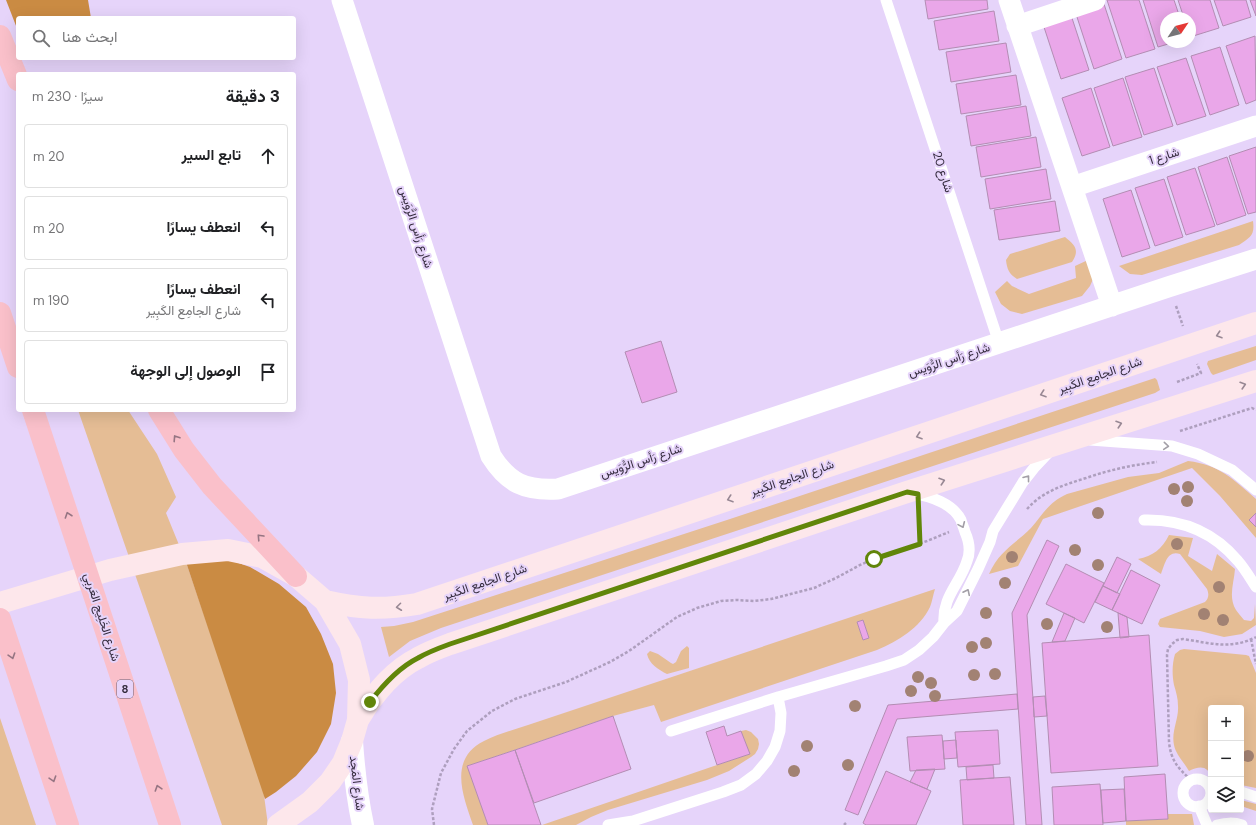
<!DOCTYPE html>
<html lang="ar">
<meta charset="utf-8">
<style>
body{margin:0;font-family:"DM Sans",Vazirmatn,sans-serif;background:#f6f6f6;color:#202124;direction:rtl}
.controls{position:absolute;right:12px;bottom:12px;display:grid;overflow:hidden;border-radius:4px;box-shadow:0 4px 16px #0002}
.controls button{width:36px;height:36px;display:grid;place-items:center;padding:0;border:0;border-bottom:1px solid #e0e0e0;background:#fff;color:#202124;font:20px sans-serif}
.compass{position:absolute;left:1160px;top:12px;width:36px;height:36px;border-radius:50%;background:#fff;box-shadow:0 4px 16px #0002;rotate:55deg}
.stop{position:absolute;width:12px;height:12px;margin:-9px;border:3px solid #618609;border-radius:50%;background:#fff}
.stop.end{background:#618609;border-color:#fff;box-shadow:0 1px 4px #0008}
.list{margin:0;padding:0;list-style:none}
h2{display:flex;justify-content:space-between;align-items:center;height:52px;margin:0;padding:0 16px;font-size:17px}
h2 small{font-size:13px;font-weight:400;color:#757577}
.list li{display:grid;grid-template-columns:26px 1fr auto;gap:12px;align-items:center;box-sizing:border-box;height:64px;margin:0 8px 8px;padding:0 8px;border:1px solid #e0e0e0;border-radius:4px}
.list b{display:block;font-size:15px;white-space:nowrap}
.list p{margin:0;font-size:13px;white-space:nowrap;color:#757577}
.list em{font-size:13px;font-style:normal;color:#757577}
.icon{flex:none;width:22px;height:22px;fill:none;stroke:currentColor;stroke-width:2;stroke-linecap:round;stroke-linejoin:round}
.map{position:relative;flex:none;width:1256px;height:825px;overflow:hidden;direction:ltr}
.search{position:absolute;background:#fff;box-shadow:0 4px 16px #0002;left:16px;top:16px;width:280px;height:44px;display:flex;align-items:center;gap:10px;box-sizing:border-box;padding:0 14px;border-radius:4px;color:#757577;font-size:15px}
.panel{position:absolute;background:#fff;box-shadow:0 4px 16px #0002;left:16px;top:72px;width:280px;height:340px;border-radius:4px;direction:rtl}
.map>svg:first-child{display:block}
</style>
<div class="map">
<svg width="1256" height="825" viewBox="0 0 1256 825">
<rect width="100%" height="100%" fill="#e6d4fa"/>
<path fill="#e5bd95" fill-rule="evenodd" d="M1253 221C1255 236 1250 237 1239 245L1142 275 1130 274 1119 266Z
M1065 237C1075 245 1080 250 1072 262L1017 279C1009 274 1007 269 1006 260L1010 254Z
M1088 260 1094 277 1090 286 1082 296 1022 314 1010 311 1001 304 995 292 1007 281 1012 286 1029 294 1076 278 1075 266Z
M1256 346V360L1213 375 1211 373 1207 364 1208 361Z
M1155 378 1157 380 1160 390 1155 393 441 628 410 641 389 657 381 627 394 626 413 622 727 520Z
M78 410H128L157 454 176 497 166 513 186 562 263 788 268 825H222Z
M1188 461C1220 465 1233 479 1256 499V513L1249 520 1256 527V538L1220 496 1192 468 1043 519 1018 566 989 574C999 551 1014 545 1031 528 1043 514 1049 502 1067 494L1128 477 1159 473Z
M1169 535 1193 538 1188 556 1212 571 1217 554 1235 569C1234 583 1228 597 1236 610 1238 613 1241 616 1244 620L1251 621 1254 618 1255 604 1256 625 1242 634 1224 637 1200 631 1160 627 1158 624 1160 619 1205 602C1209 598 1209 594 1207 589L1180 554C1167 550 1165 564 1161 574L1138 559C1153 556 1162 549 1169 535Z
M935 589C933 595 932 602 930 607 920 628 898 641 877 650L661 722 654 705 613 716 468 766 488 825H473C463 796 448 759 484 741 498 734 513 730 528 725ZM863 620 869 638 863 640 857 622Z
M687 646 689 648V668L667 674C659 670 649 664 647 654L650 651 658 654 671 663 673 664 676 662 681 651Z
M1184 649 1246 655 1249 656 1256 673V788L1241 785V708H1211V779C1209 765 1199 766 1189 771 1184 762 1176 755 1174 745 1171 731 1179 719 1178 706 1178 698 1176 692 1174 685 1172 675 1172 664 1175 654L1180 650Z
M0 718 36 825H0Z
M746 730 751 732 758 739 759 744 758 749 755 754 751 757 729 771 707 780 608 810 591 817 576 825H542L749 754 741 731Z
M1241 800 1256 804V811L1241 806Z
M1168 814H1192L1194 825H1126V821L1168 819Z"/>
<path fill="#ca8b43" d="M6 0H88L91 18H18V31Z
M224 558 250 567 279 584 306 607 321 634 333 664 336 693 331 724 317 752 296 776 276 792 265 799 186 562Z"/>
<path fill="#eaa7e9" stroke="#b38db3" d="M925 0H987L988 9 928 19Z
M1107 0H1139L1155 49 1126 58Z
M1143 0H1174L1180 18H1166V42H1175L1158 47Z
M1178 0H1210L1219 28 1190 37V18H1184Z
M1214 0H1246L1251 17 1223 26Z
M1250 0H1256V16Z
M1103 1 1122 59 1094 69 1075 11Z
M994 11 999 41 939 50 934 21Z
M1070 12 1089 70 1061 79 1042 21Z
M1255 36 1256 100 1246 104 1226 46Z
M1006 43 1011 72 951 82 946 52Z
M1220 47 1239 105 1210 115 1191 56Z
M1186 58 1206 116 1177 125 1157 67Z
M1154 68 1173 126 1144 135 1125 77Z
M1016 75 1021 105 961 114 956 84Z
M1123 78 1142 137 1113 146 1094 88Z
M1091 88 1110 147 1082 156 1062 98Z
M1026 106 1031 136 971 146 966 116Z
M1036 137 1041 167 981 177 976 147Z
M1256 147V212L1248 214 1229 156Z
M1227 157 1246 215 1217 225 1198 167Z
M1195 168 1215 226 1186 235 1167 177Z
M1046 169 1051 199 990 209 985 179Z
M1164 179 1183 237 1155 246 1135 188Z
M1131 190 1150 248 1122 257 1103 199Z
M1055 201 1060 231 999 240 994 210Z
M661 341 677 392 642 403 625 352Z
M1256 513V527L1249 520Z
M1047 540 1059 546 1027 615 1042 825H1026L1012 613Z
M1117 557 1131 564 1117 593 1103 586Z
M1066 564 1104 583 1084 623 1046 604Z
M1131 570 1160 585 1142 624 1112 610Z
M1103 586 1120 594 1112 610 1095 602Z
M1064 613 1075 618 1065 641 1052 642Z
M1118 613 1127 617 1129 637 1120 638Z
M863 620 869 638 863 640 857 622Z
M1149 635 1158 766 1051 773 1042 643Z
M1017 694 1018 709 897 719 858 815 845 810 888 705Z
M1045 696 1047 716 1034 717 1033 697Z
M613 716 631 769 534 803 515 750Z
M724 726 727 736 741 731 750 754 717 765 706 732Z
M998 730 1000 764 958 767 955 732Z
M942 735 945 769 910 771 907 737Z
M956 740 957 758 944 759 943 741Z
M515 750 541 825H488L467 766Z
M993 765 994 778 967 780 966 767Z
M935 769 927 789 910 782 916 770Z
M886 771 931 791 916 825H866L863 823Z
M1165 774 1168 819 1126 821 1124 777Z
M1010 777 1014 825H963L960 780Z
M1100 784 1103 825H1054L1052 787Z
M1124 789 1126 821 1103 823 1101 790Z"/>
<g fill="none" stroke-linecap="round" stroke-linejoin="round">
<path stroke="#ae9fbe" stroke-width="2.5" stroke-dasharray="3 2" stroke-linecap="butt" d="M1176 306 1183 326
M1177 382 1201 373 1197 364
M1180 431 1252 408 1256 410
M1027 509C1043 491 1064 485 1086 478 1109 470 1132 465 1157 462
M919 510 920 544
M1251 639 1256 664
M1191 780C1178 768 1171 761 1169 742L1167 655 1168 649 1172 644 1177 640 1183 639C1210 643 1231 650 1256 637
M434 825 432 809 441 773 454 749 467 731 492 711 515 699 566 682 610 662 629 651 677 617 697 608 721 601 737 600 754 601 771 599 814 588 836 578 860 565 874 559 927 541 949 532
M844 825 846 823"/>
<path stroke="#fff" stroke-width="11" d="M886 0 999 343
M1090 440 1172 446 1198 454 1232 470 1256 490
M914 494C931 496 953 504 961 520 962 524 964 528 965 532 969 541 971 551 967 561 960 584 942 597 944 623
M1144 520C1182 519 1213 531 1238 561 1245 569 1250 578 1256 587
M671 731 778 697 886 666 904 660 919 650 933 637 944 623 957 611 978 569 990 542 993 531 1023 482 1034 468 1051 450
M1183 793a14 14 0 1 1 28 0a14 14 0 1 1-28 0Z
M1241 792 1256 797
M1199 806 1207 825
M608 825 633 821 723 792 741 785 756 774 767 761 775 747 780 731 781 713 778 697
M1217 825C1226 823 1233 822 1242 825"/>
<path stroke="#fff" stroke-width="21" d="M342 0 491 456C508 483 525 491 558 489L1168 287 1256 259
M1009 0 1112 306
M1017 26 1095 0
M1072 187 1256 126"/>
<path stroke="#fff" stroke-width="22" d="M352 741C354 770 357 797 363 825"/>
<path stroke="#fde7eb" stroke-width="22" d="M325 601C360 609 382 610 417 604L1256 323
M0 603 110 570 182 554 228 550 262 557 296 576 325 601 350 644 359 680 358 720 352 741 343 763 330 782 310 802 278 825
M358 720C373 695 392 671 418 658 428 652 439 648 450 644L907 492 1256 381"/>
<path stroke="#fac0ca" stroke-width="22" d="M0 36 18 80
M0 313 18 367
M33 410 170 825
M159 410 184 450 212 486 296 576
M0 619 68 825"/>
</g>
<g fill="#a28273">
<circle cx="1188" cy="487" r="6"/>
<circle cx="1174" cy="489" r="6"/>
<circle cx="1187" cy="501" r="6"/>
<circle cx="1098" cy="513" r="6"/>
<circle cx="1177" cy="544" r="6"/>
<circle cx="1075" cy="550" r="6"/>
<circle cx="1012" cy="557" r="6"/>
<circle cx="1098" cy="565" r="6"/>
<circle cx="1005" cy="583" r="6"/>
<circle cx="1219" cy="587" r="6"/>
<circle cx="986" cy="613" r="6"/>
<circle cx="1204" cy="614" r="6"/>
<circle cx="1223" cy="620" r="6"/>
<circle cx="1047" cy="624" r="6"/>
<circle cx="1107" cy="627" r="6"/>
<circle cx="986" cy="643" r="6"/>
<circle cx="972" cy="647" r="6"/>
<circle cx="995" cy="674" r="6"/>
<circle cx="974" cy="675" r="6"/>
<circle cx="918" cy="677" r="6"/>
<circle cx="931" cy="683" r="6"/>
<circle cx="911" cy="691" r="6"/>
<circle cx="935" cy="696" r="6"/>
<circle cx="855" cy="706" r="6"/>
<circle cx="807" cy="746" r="6"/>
<circle cx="1248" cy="756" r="6"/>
<circle cx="848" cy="765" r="6"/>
<circle cx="794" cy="771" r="6"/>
</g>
<defs><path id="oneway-chevron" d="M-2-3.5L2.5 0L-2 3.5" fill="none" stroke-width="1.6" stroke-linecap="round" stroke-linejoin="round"/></defs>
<g stroke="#988894">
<use href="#oneway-chevron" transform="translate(1219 335) rotate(162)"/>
<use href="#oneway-chevron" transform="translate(1243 385) rotate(-17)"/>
<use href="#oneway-chevron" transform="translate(1043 394) rotate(161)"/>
<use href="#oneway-chevron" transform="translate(1119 424) rotate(-18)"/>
<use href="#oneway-chevron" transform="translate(919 436) rotate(161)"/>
<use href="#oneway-chevron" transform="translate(942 481) rotate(-18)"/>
<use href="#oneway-chevron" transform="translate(730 499) rotate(161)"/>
<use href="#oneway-chevron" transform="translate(399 607) rotate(173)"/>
</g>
<g stroke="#967583">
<use href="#oneway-chevron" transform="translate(176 438) rotate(-123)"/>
<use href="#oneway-chevron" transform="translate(68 515) rotate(-109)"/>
<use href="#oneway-chevron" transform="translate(260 537) rotate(-133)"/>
<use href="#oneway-chevron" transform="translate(12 656) rotate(72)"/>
<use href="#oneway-chevron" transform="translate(53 779) rotate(72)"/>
<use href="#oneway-chevron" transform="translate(158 788) rotate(-108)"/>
</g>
<g stroke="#a39fa7">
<use href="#oneway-chevron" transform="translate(1166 446) rotate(5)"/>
<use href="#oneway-chevron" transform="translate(1027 478) rotate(-52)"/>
<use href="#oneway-chevron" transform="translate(962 525) rotate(66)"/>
<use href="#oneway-chevron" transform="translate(967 592) rotate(-64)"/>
</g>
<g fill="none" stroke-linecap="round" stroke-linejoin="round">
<path stroke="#618609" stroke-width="5" d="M370 702C383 685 398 668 418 658 428 652 439 648 450 644L907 492 918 494 920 544 874 559"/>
</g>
<g text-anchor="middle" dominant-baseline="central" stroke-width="4" stroke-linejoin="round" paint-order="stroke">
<rect fill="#e6d4fa" stroke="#695d75" stroke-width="1" x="117" y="680" width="16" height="18" rx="3"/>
<g font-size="11" font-weight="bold" fill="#332a3c">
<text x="125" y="689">8</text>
</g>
<g font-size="12" fill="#332a3c" stroke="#e6d4fa">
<text transform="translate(1164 156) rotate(-18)">شارع 1</text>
<text transform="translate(943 172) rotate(72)">شارع 20</text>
<text transform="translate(416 227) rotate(72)">شارع رَأس الرُّوَيس</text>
<text transform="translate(949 360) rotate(-18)">شارع رَأس الرُّوَيس</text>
<text transform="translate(1100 375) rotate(-19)">شارع الجامِع الكَبِير</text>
<text transform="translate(641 461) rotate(-18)">شارع رَأس الرُّوَيس</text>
<text transform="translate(792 478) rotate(-19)">شارع الجامِع الكَبِير</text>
<text transform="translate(485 582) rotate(-19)">شارع الجامِع الكَبِير</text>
<text transform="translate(102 617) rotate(72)">شارع الخَلِيج العَربِي</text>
<text transform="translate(357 783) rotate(83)">شارع المَجد</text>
</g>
</g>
</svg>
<div class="controls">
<button>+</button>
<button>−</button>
<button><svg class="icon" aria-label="layers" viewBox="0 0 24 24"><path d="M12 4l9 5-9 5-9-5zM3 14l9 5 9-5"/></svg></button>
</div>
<svg class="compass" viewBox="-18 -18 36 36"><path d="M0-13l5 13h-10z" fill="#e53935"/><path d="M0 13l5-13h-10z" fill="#757577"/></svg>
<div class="stop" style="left:874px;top:559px"></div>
<div class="stop end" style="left:370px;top:702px"></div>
<div class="search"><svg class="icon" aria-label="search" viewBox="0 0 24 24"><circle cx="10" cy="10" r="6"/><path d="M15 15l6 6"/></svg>ابحث هنا</div>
<section class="panel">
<h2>3 دقيقة<small>سيرًا · 230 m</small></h2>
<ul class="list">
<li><svg class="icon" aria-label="ahead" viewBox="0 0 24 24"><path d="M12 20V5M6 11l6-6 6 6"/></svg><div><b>تابع السير</b></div><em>20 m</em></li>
<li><svg class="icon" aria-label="left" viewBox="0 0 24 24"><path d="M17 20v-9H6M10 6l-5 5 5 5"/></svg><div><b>انعطف يسارًا</b></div><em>20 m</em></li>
<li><svg class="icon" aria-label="left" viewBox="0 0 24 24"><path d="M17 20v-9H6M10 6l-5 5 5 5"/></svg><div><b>انعطف يسارًا</b><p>شارع الجامِع الكَبِير</p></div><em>190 m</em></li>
<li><svg class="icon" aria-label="arrive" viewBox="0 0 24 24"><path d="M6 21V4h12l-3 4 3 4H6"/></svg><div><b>الوصول إلى الوجهة</b></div></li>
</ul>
</section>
</div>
